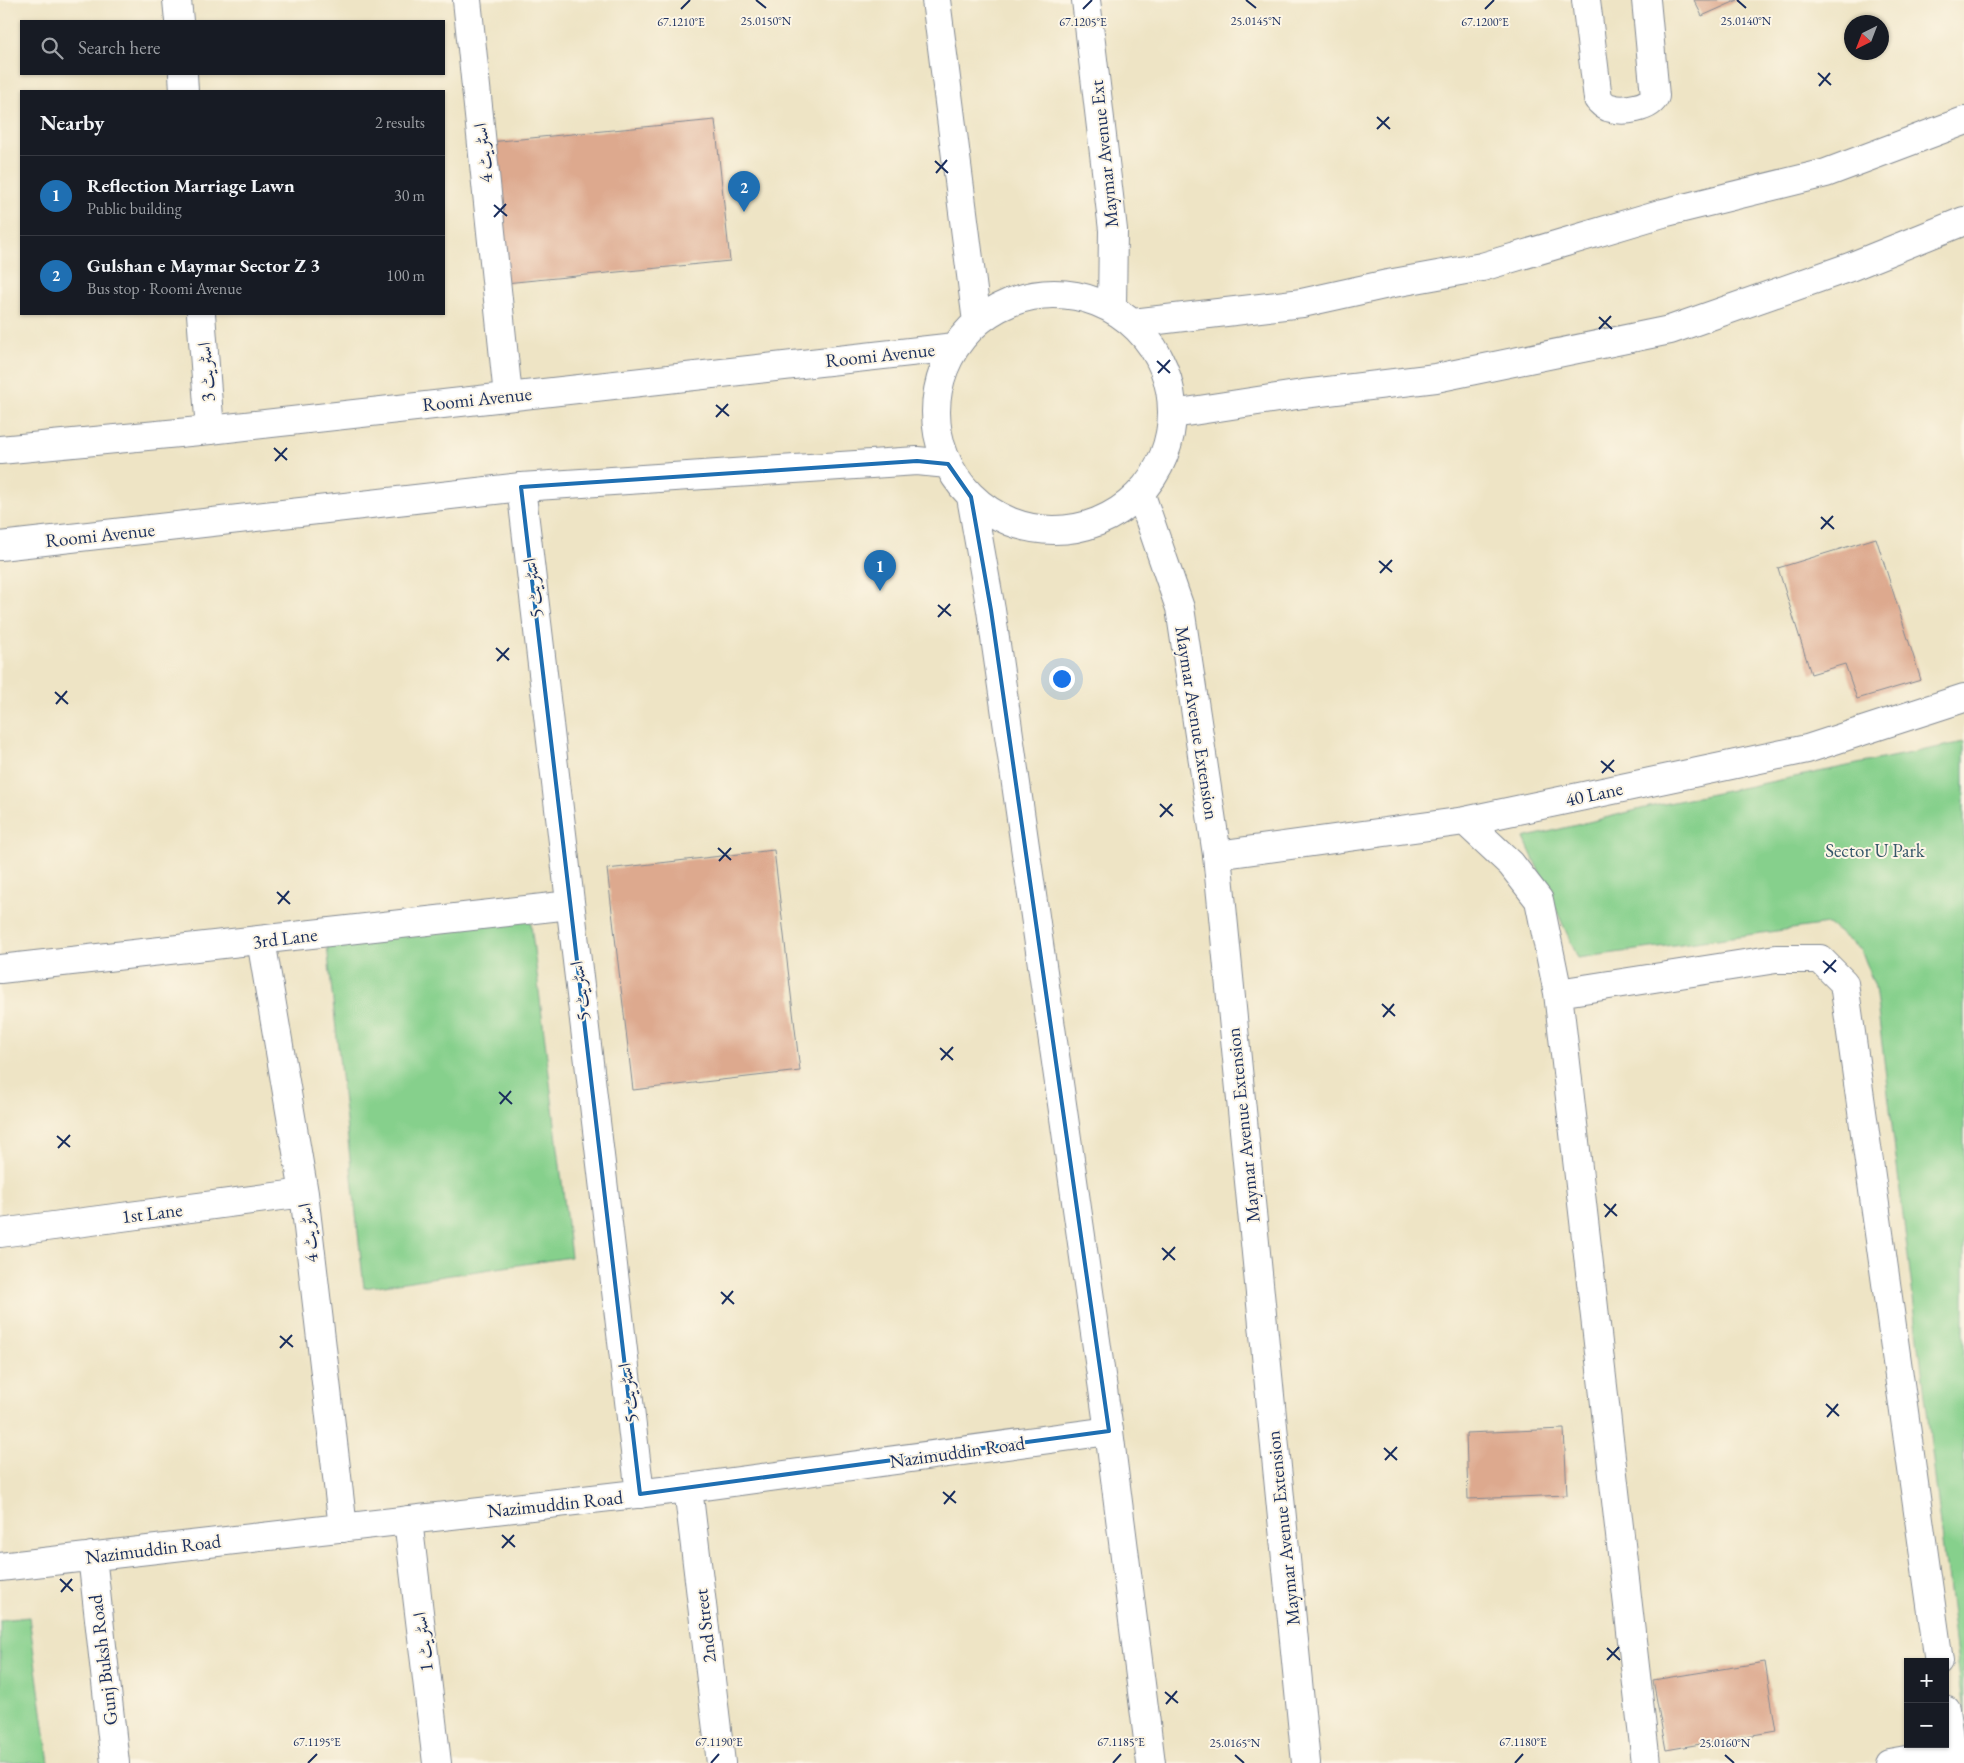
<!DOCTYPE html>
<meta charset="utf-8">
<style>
body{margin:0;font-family:"EB Garamond",Amiri,serif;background:#20242c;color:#f1f3f6}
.controls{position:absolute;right:15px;bottom:15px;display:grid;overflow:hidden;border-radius:0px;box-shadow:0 1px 4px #0004}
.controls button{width:45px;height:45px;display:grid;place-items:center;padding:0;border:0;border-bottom:1px solid #363941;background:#171b24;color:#f1f3f6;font:25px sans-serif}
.compass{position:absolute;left:1844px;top:15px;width:45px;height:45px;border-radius:50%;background:#171b24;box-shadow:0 1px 4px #0004;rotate:222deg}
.you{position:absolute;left:1061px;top:678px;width:18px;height:18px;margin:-12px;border:4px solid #fff;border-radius:50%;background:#1a73e8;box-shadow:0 0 0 8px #1a73e833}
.badge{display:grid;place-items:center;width:32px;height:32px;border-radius:50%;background:#1f6fb2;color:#fff;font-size:16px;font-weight:700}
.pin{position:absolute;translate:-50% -41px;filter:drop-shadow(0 1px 2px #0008)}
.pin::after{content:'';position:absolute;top:26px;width:18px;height:15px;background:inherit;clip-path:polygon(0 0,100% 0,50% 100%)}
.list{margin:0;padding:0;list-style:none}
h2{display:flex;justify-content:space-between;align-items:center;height:65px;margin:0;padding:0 20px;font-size:21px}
h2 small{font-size:16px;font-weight:400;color:#9ea1a6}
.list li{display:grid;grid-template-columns:32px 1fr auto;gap:15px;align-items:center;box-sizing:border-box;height:80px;padding:0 20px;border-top:1px solid #363941}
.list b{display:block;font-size:19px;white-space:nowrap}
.list p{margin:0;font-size:16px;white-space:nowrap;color:#9ea1a6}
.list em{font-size:16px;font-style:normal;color:#9ea1a6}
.icon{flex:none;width:28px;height:28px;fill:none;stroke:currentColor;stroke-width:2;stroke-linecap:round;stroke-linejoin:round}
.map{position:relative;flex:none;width:1964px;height:1763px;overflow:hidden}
.search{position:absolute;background:#171b24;box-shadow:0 1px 4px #0004;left:20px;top:20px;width:425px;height:55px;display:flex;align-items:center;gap:12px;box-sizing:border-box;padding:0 18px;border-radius:0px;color:#9ea1a6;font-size:19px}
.panel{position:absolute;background:#171b24;box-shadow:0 1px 4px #0004;left:20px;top:90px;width:425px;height:225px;border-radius:0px}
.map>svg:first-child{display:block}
</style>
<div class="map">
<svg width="1964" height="1763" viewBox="0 0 1964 1763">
<rect width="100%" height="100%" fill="#fcf5e5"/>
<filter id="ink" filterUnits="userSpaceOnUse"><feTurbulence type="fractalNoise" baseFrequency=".02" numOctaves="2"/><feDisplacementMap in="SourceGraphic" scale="10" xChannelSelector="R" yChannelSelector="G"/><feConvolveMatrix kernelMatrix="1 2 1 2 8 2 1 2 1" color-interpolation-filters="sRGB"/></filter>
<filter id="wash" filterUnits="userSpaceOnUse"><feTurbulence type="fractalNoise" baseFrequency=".0096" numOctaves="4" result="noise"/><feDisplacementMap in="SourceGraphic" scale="20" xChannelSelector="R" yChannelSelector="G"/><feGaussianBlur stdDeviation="1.12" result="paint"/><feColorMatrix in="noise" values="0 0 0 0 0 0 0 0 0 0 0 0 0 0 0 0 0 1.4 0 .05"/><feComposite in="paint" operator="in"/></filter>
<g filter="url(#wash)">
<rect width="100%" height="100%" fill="#eee4c5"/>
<path fill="#86d08c" stroke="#508075" d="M1964 742V1713L1875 987 1861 950 1828 924 1578 958 1524 838 1649 807Z
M530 916 571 1257 364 1288 327 946Z
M29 1617 49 1763H0V1620Z"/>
<g id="blocks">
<path fill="#dda98e" d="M1694 0H1738L1702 16Z
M715 120 730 261 505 283 490 142Z
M1876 538 1921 680 1857 699 1845 664 1811 674 1778 568Z
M774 850 800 1071 633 1090 607 869Z
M1564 1429 1567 1495 1468 1499 1466 1433Z
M1765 1662 1776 1731 1666 1750 1653 1680Z"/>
</g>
</g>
<g filter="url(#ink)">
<use href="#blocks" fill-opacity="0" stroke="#848a92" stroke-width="1"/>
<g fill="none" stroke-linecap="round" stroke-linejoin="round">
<g stroke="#848a92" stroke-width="30">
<path id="street" d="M177 0 179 21
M467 0 508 396
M1586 0 1598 99C1602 103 1605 107 1611 108 1623 112 1650 108 1655 96L1646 0
M183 74 184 91
M201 314 210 430
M521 487 640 1494
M1465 821 1511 864 1539 900 1558 993 1646 1763
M1217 855 1465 821 1807 749 1964 698
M261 940 304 1193 343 1528
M0 969 570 905
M1558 993 1776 959H1820L1844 983 1939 1662
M0 1233 304 1193
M688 1488 721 1763
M408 1520 437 1763
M92 1556 115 1763
M0 1567 688 1488 1109 1431
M1945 1710 1951 1752
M1889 1763 1964 1750"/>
</g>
<g stroke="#848a92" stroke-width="30">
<path id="secondary" d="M936 0 977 322
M1086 0 1113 230 1112 309
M936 412a118 118 0 1 1 236 0a118 118 0 1 1-236 0Z
M1133 323 1302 303 1388 284 1482 267 1663 213 1826 173 1964 121
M1173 414 1303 394 1436 378 1670 330 1850 267 1964 221
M0 450 210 430 955 347
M1141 495 1180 608 1217 855 1306 1763
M971 497 991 610 1109 1431 1151 1763
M0 546 521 487 917 461 948 464"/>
</g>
<use href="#street" stroke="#fff" stroke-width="28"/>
<use href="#secondary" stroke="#fff" stroke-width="28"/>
</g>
</g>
<path fill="none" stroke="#1f6fb2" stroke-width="4" stroke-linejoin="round" d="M917 461 948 464 971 497 991 610 1109 1431 640 1494 521 487Z"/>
<path fill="none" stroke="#1b2f5e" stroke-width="2" d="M756 0 766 8M1246 0 1256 8M1737 0 1746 8M681 9 690 0M1083 9 1092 0M1485 9 1494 0M1818 73 1831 85M1819 86 1830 73M1377 117 1390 129M1377 129 1389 117M935 161 948 173M936 173 947 160M494 205 507 216M494 217 506 204M1599 317 1612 329M1599 329 1611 316M1157 361 1170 373M1158 373 1170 360M716 405 729 416M716 417 728 404M274 448 287 460M275 461 287 448M1821 517 1834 529M1821 529 1833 516M1379 561 1392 572M1380 573 1392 560M938 605 951 616M938 617 950 604M496 648 509 660M497 661 509 648M55 692 68 704M56 704 67 691M1601 761 1614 772M1602 773 1614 760M1160 804 1173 816M1160 817 1172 804M718 848 731 860M719 861 731 848M277 892 290 904M278 904 289 891M1823 961 1836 972M1824 973 1836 960M1382 1004 1395 1016M1383 1017 1394 1004M940 1048 953 1060M941 1060 953 1047M499 1092 512 1104M500 1104 511 1091M57 1136 70 1147M58 1148 70 1135M1604 1204 1617 1216M1605 1217 1616 1204M1162 1248 1175 1260M1163 1260 1175 1247M721 1292 734 1304M722 1304 733 1291M280 1336 293 1347M280 1348 292 1335M1826 1404 1839 1416M1827 1417 1838 1404M1384 1448 1397 1460M1385 1460 1397 1447M943 1492 956 1503M944 1504 955 1491M502 1535 515 1547M502 1548 514 1535M60 1579 73 1591M61 1592 72 1579M1607 1648 1620 1660M1607 1660 1619 1647M1165 1692 1178 1703M1166 1704 1177 1691M1235 1755 1244 1763M1725 1755 1734 1763M308 1763 317 1754M711 1763 719 1754M1113 1763 1121 1754M1515 1763 1523 1754"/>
<g text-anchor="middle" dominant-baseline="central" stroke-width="4" stroke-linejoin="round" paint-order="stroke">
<g font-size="19" fill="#1b2f5e" stroke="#fcf5e5">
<text transform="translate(483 153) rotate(-96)">اسٹریٹ 4</text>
<text transform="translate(1104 154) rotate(-96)">Maymar Avenue Ext</text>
<text transform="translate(880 355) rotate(-6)">Roomi Avenue</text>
<text transform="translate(206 372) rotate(-94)">اسٹریٹ 3</text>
<text transform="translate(477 399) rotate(-6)">Roomi Avenue</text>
<text transform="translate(100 535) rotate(-6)">Roomi Avenue</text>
<text transform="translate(533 588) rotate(-97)">اسٹریٹ 5</text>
<text transform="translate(1197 723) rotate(81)">Maymar Avenue Extension</text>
<text transform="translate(1594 794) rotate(-12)">40 Lane</text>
<text transform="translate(285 938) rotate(-7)">3rd Lane</text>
<text transform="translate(580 991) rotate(-97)">اسٹریٹ 5</text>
<text transform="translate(1243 1125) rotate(-96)">Maymar Avenue Extension</text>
<text transform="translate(152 1213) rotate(-7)">1st Lane</text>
<text transform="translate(308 1233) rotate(-97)">اسٹریٹ 4</text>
<text transform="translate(628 1393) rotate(-97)">اسٹریٹ 5</text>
<text transform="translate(957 1452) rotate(-8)">Nazimuddin Road</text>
<text transform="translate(555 1504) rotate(-6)">Nazimuddin Road</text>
<text transform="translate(1283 1528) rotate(-96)">Maymar Avenue Extension</text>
<text transform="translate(153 1549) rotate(-7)">Nazimuddin Road</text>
<text transform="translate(705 1626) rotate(-97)">2nd Street</text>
<text transform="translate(423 1642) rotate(-97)">اسٹریٹ 1</text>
<text transform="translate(103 1660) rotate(-97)">Gunj Buksh Road</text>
</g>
<g font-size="19" fill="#36576a" stroke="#fcf5e5">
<text x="1875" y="850">Sector U Park</text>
</g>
</g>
<g font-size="12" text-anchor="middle" fill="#1b2f5e" stroke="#fcf5e5" stroke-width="4" stroke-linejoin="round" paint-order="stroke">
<text x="766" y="25">25.0150°N</text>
<text x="1256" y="25">25.0145°N</text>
<text x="1746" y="25">25.0140°N</text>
<text x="681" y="26">67.1210°E</text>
<text x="1083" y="26">67.1205°E</text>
<text x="1485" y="26">67.1200°E</text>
<text x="317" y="1746">67.1195°E</text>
<text x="719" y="1746">67.1190°E</text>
<text x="1121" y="1746">67.1185°E</text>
<text x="1523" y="1746">67.1180°E</text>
<text x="1235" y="1747">25.0165°N</text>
<text x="1725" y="1747">25.0160°N</text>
</g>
</svg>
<div class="controls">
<button>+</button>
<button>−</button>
</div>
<svg class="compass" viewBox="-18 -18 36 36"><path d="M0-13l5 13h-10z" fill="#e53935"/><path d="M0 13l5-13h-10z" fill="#9ea1a6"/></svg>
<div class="you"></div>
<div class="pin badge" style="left:880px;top:591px">1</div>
<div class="pin badge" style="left:744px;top:212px">2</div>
<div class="search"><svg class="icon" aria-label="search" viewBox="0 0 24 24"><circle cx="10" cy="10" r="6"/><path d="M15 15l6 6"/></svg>Search here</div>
<section class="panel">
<h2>Nearby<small>2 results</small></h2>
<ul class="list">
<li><span class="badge">1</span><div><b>Reflection Marriage Lawn</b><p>Public building</p></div><em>30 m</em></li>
<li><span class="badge">2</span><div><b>Gulshan e Maymar Sector Z 3</b><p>Bus stop · Roomi Avenue</p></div><em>100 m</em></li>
</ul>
</section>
</div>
